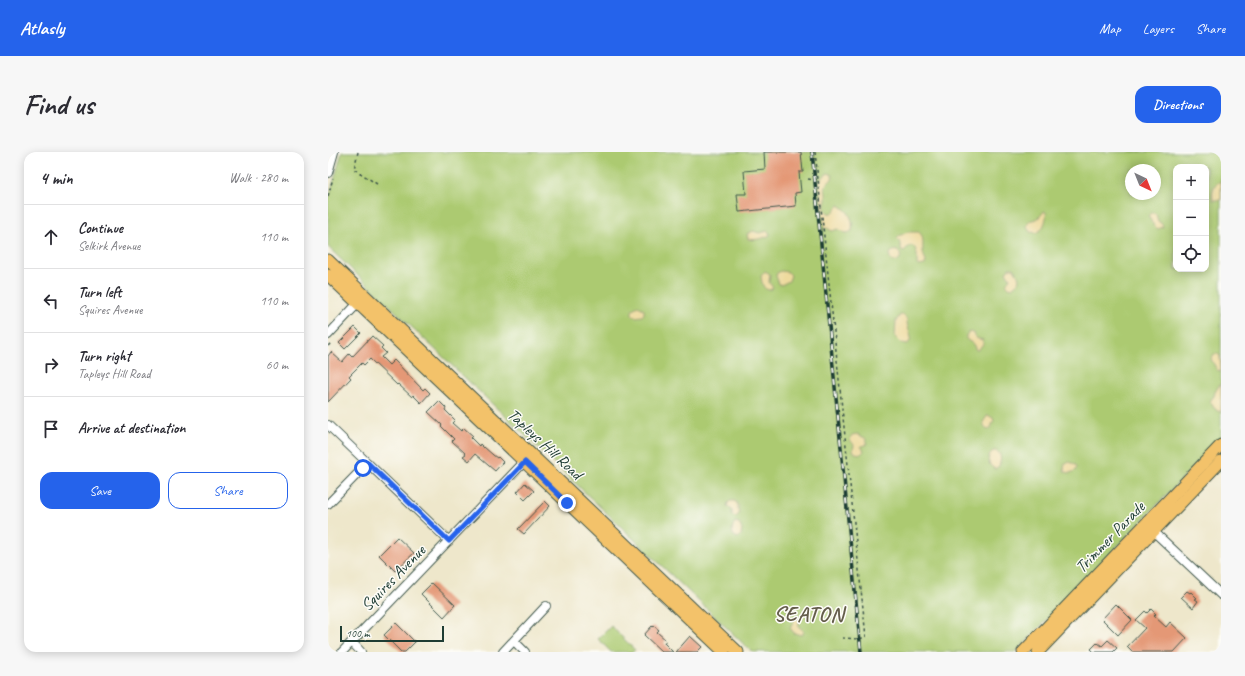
<!DOCTYPE html>
<meta charset="utf-8">
<style>
body{margin:0;font-family:Caveat,sans-serif;background:#f7f7f7;color:#2b2b33}
.controls{position:absolute;right:12px;top:12px;display:grid;overflow:hidden;border-radius:8px;box-shadow:0 2px 10px #0003}
.controls button{width:36px;height:36px;display:grid;place-items:center;padding:0;border:0;border-bottom:1px solid #e1e1e2;background:#fff;color:#2b2b33;font:20px sans-serif}
.compass{position:absolute;left:797px;top:12px;width:36px;height:36px;border-radius:50%;background:#fff;box-shadow:0 2px 10px #0003;rotate:137deg}
.scale{position:absolute;left:12px;bottom:10px;width:104px;box-sizing:border-box;padding-left:4px;border:2px solid #1f3d34;border-top:0;font-size:11px;line-height:14px;white-space:nowrap;color:#1f3d34;-webkit-text-stroke:3px #fdfcf7;paint-order:stroke}
.stop{position:absolute;width:12px;height:12px;margin:-9px;border:3px solid #2563eb;border-radius:50%;background:#fff}
.stop.end{background:#2563eb;border-color:#fff;box-shadow:0 1px 4px #0008}
.list{margin:0;padding:0;list-style:none}
h2{display:flex;justify-content:space-between;align-items:center;height:52px;margin:0;padding:0 16px;font-size:17px}
h2 small{font-size:13px;font-weight:400;color:#7c7c81}
.list li{display:grid;grid-template-columns:26px 1fr auto;gap:12px;align-items:center;box-sizing:border-box;height:64px;padding:0 16px;border-top:1px solid #e1e1e2}
.list b{display:block;font-size:15px;white-space:nowrap}
.list p{margin:0;font-size:13px;white-space:nowrap;color:#7c7c81}
.list em{font-size:13px;font-style:normal;color:#7c7c81}
.actions{display:flex;gap:8px;padding:12px 16px}
.actions a{flex:1;padding:9px 0;border:1px solid #2563eb;border-radius:12px;text-align:center;font-size:14px;color:#2563eb}
.actions .main{background:#2563eb;color:#fff}
.icon{flex:none;width:22px;height:22px;fill:none;stroke:currentColor;stroke-width:2;stroke-linecap:round;stroke-linejoin:round}
.map{position:relative;flex:none;width:893px;height:500px;overflow:hidden;border-radius:12px}
header{display:flex;align-items:center;gap:24px;box-sizing:border-box;height:56px;padding:0 20px;background:#2563eb;color:#fff}
header strong{font-size:19px}
nav{display:flex;gap:22px;margin-inline-start:auto;font-size:14px}
.intro{display:flex;align-items:center;justify-content:space-between;box-sizing:border-box;height:96px;padding:0 24px}
h1{margin:0;font-size:28px}
.button{padding:10px 18px;border-radius:12px;background:#2563eb;color:#fff;font-size:14px;font-weight:700}
main{display:flex;gap:24px;padding:0 24px}
aside{flex:1;background:#fff;border-radius:12px;box-shadow:0 2px 10px #0003}
.map>svg:first-child{display:block}
</style>
<header>
<strong>Atlasly</strong>
<nav><a>Map</a><a>Layers</a><a>Share</a></nav>
</header>
<div class="intro"><h1>Find us</h1><a class="button">Directions</a></div>
<main>
<aside>
<h2>4 min<small>Walk · 280 m</small></h2>
<ul class="list">
<li><svg class="icon" aria-label="ahead" viewBox="0 0 24 24"><path d="M12 20V5M6 11l6-6 6 6"/></svg><div><b>Continue</b><p>Selkirk Avenue</p></div><em>110 m</em></li>
<li><svg class="icon" aria-label="left" viewBox="0 0 24 24"><path d="M17 20v-9H6M10 6l-5 5 5 5"/></svg><div><b>Turn left</b><p>Squires Avenue</p></div><em>110 m</em></li>
<li><svg class="icon" aria-label="right" viewBox="0 0 24 24"><path d="M7 20v-9h11M14 6l5 5-5 5"/></svg><div><b>Turn right</b><p>Tapleys Hill Road</p></div><em>60 m</em></li>
<li><svg class="icon" aria-label="arrive" viewBox="0 0 24 24"><path d="M6 21V4h12l-3 4 3 4H6"/></svg><div><b>Arrive at destination</b></div></li>
</ul>
<div class="actions"><a class="main">Save</a><a>Share</a></div>
</aside>
<div class="map">
<svg width="893" height="500" viewBox="0 0 893 500">
<rect width="100%" height="100%" fill="#fdfcf7"/>
<filter id="ink" filterUnits="userSpaceOnUse"><feTurbulence type="fractalNoise" baseFrequency=".025" numOctaves="2"/><feDisplacementMap in="SourceGraphic" scale="8" xChannelSelector="R" yChannelSelector="G"/><feConvolveMatrix kernelMatrix="1 2 1 2 8 2 1 2 1" color-interpolation-filters="sRGB"/></filter>
<filter id="wash" filterUnits="userSpaceOnUse"><feTurbulence type="fractalNoise" baseFrequency=".012" numOctaves="4" result="noise"/><feDisplacementMap in="SourceGraphic" scale="16" xChannelSelector="R" yChannelSelector="G"/><feGaussianBlur stdDeviation="0.9" result="paint"/><feColorMatrix in="noise" values="0 0 0 0 0 0 0 0 0 0 0 0 0 0 0 0 0 1.4 0 .05"/><feComposite in="paint" operator="in"/></filter>
<g filter="url(#wash)">
<rect width="100%" height="100%" fill="#eee7cb"/>
<path fill="#acca71" stroke="#668452" fill-rule="evenodd" d="M14 0H893V286L688 500H424L0 95V49ZM848 15H878V117H848ZM803 18H827V42H803Z
M283 474 307 498 305 500H283L270 487Z"/>
<path fill="#eeda9e" stroke="#868c69" d="M500 21C504 22 505 24 504 27 493 37 499 37 498 48 497 52 496 54 497 58L500 61H505L511 53C521 59 526 67 524 79 517 83 516 80 510 77L504 79 499 76 496 77 491 29 493 28 494 26Z
M893 29V48H885C883 40 885 32 893 29Z
M716 59 718 60C719 67 716 77 709 81L702 80 699 75C701 67 702 69 708 67 712 65 714 62 716 59Z
M823 61H826L828 62 830 69 834 72 835 75 830 77 827 75 820 64Z
M425 79 432 81 439 79 441 80 442 83C438 86 425 89 420 87L419 82Z
M579 80H591C597 86 594 92 595 99 595 103 597 106 598 109L597 113 591 114 589 113V102L587 96 585 94H581L576 99 573 98V91L569 87 571 84Z
M561.5 104a5.5 5.5 0 1 1 11 0a5.5 5.5 0 1 1-11 0Z
M681 116H686L691 126 690 131 684 136 681 135C676 131 680 130 682 126L678 120Z
M437 119 442 122 441 130 445 136 442 138C434 138 434 130 433 124Z
M453 119 460 120 463 123 461 129 453 133 451 132 448 124 449 121Z
M310 154 316 157V162L314 164 307 165 304 163V159L306 156Z
M572 163H575L579 167C578 177 587 184 580 192L573 191 567 185 568 169Z
M642 180 646 181 648 186 655 188V192L650 198H648L645 192 638 187V183Z
M886 202H890L892 204 893 219 889 218 883 207Z
M892 232H893V259L891 260 886 256 882 249 886 244 887 240Z
M660 263 665 266 666 269 663 272V276L660 278 657 276 655 270Z
M529 282 537 286 539 289 538 293 533 294 536 299 533 302 527 301 525 298 526 293C524 290 520 287 524 283Z
M665 299H669C674 303 673 309 671 314L667 317C659 313 658 304 665 299Z
M741 310 747 312 749 315 747 319 742 321 737 320 736 316 737 311Z
M402 349H407L410 353V357L411 362 408 365 404 364V358L399 354 400 351Z
M407 370 411 371 414 378 413 383 410 386 406 384C403 380 404 374 407 370Z
M467 465 472 468 470 474 476 479 475 482 473 483 466 481 462 476 465 472V467Z"/>
<g id="blocks">
<path fill="#e49876" d="M436 0H473L475 20H471L473 40 467 41 468 54 411 60 409 42H418L416 19 437 17Z
M27 175 33 181 17 197 11 191Z
M44 184 55 194 53 196 58 201 53 205 61 213 66 208 95 238 97 236 102 241 93 251 85 243 84 245 70 232 69 233 42 207 36 213 34 211 21 224 23 226 0 250V204L3 200 14 210 21 202 24 205Z
M111 249 118 256 117 258 127 268 124 271 133 279 136 276 145 284 143 286 151 294 152 292 156 296V295L165 303 169 306 170 305 175 310 167 319 147 302 141 309 135 304 138 302 124 289 126 287 113 274 114 273 100 260Z
M197 331 206 339 197 348 189 340Z
M217 349 222 354 196 382 190 377Z
M69 385 86 401 67 419 51 403Z
M104 431 127 453 116 465 93 442Z
M859 439 862 441 863 440 869 446 867 447 870 449 865 456 853 445Z
M788 452 804 468 790 483 774 467Z
M823 457 828 462 826 464 838 475 842 470 859 486 846 500H804L799 495 817 476 808 468 817 459 819 461Z
M68 471 87 490 77 500H73L56 483Z
M324 474 325 475 326 474 331 478 329 480 338 488 336 491 345 500H334L316 483Z
M362 484 374 495 369 500H348Z
M780 488 789 496 785 500H766L763 497 769 491 770 492V491L774 494Z"/>
</g>
</g>
<g filter="url(#ink)">
<use href="#blocks" fill-opacity="0" stroke="#3e564b" stroke-width="1"/>
<g fill="none" stroke-linecap="round" stroke-linejoin="round">
<g stroke="#3e564b" stroke-width="10">
<path id="minor" d="M0 21 6 0
M0 183 33 148
M0 273 121 389
M0 352 40 311
M822 376 893 443
M186 489 197 500
M24 490 33 500
M14 500 199 307
M175 500 218 454"/>
</g>
<g stroke="#3e564b" stroke-width="13">
<path id="major" d="M0 108 410 500
M0 123 396 500
M695 500 893 293
M710 500 893 309"/>
</g>
<path stroke="#3e564b" stroke-width="1.5" stroke-dasharray="3 3" stroke-linecap="butt" d="M30 0 26 17 49 32
M487 0 490 27
M480 27 486 28 490 27 538 485 531 487 515 486
M0 44 5 26
M0 194 4 190"/>
<use href="#minor" stroke="#fff" stroke-width="8"/>
<use href="#major" stroke="#f3c26a" stroke-width="11"/>
<g stroke="#1f3d34" stroke-width="3.5">
<path id="rail" d="M484 0 533 500"/>
</g>
<use href="#rail" stroke="#fdfcf7" stroke-width="2" stroke-dasharray="6" stroke-linecap="butt"/>
</g>
</g>
<g fill="none" stroke-linecap="round" stroke-linejoin="round" filter="url(#ink)">
<path stroke="#2563eb" stroke-width="5" d="M35 316 40 311 121 389 197 310 239 351"/>
</g>
<g text-anchor="middle" dominant-baseline="central" stroke-width="3" stroke-linejoin="round" paint-order="stroke">
<g font-size="17" fill="#1f3d34" stroke="#fdfcf7">
<text transform="translate(217 292) rotate(43)">Tapleys Hill Road</text>
<text transform="translate(782 385) rotate(-46)">Trimmer Parade</text>
<text transform="translate(65 426) rotate(-46)">Squires Avenue</text>
</g>
<g font-size="21" font-weight="bold" letter-spacing="1" fill="#645d4b" stroke="#fdfcf7">
<text x="481" y="462">SEATON</text>
</g>
</g>
</svg>
<div class="controls">
<button>+</button>
<button>−</button>
<button><svg class="icon" aria-label="locate" viewBox="0 0 24 24"><circle cx="12" cy="12" r="6"/><path d="M12 2v4M12 18v4M2 12h4M18 12h4"/></svg></button>
</div>
<svg class="compass" viewBox="-18 -18 36 36"><path d="M0-13l5 13h-10z" fill="#e53935"/><path d="M0 13l5-13h-10z" fill="#7c7c81"/></svg>
<div class="scale">100 m</div>
<div class="stop" style="left:35px;top:316px"></div>
<div class="stop end" style="left:239px;top:351px"></div>
</div>
</main>
